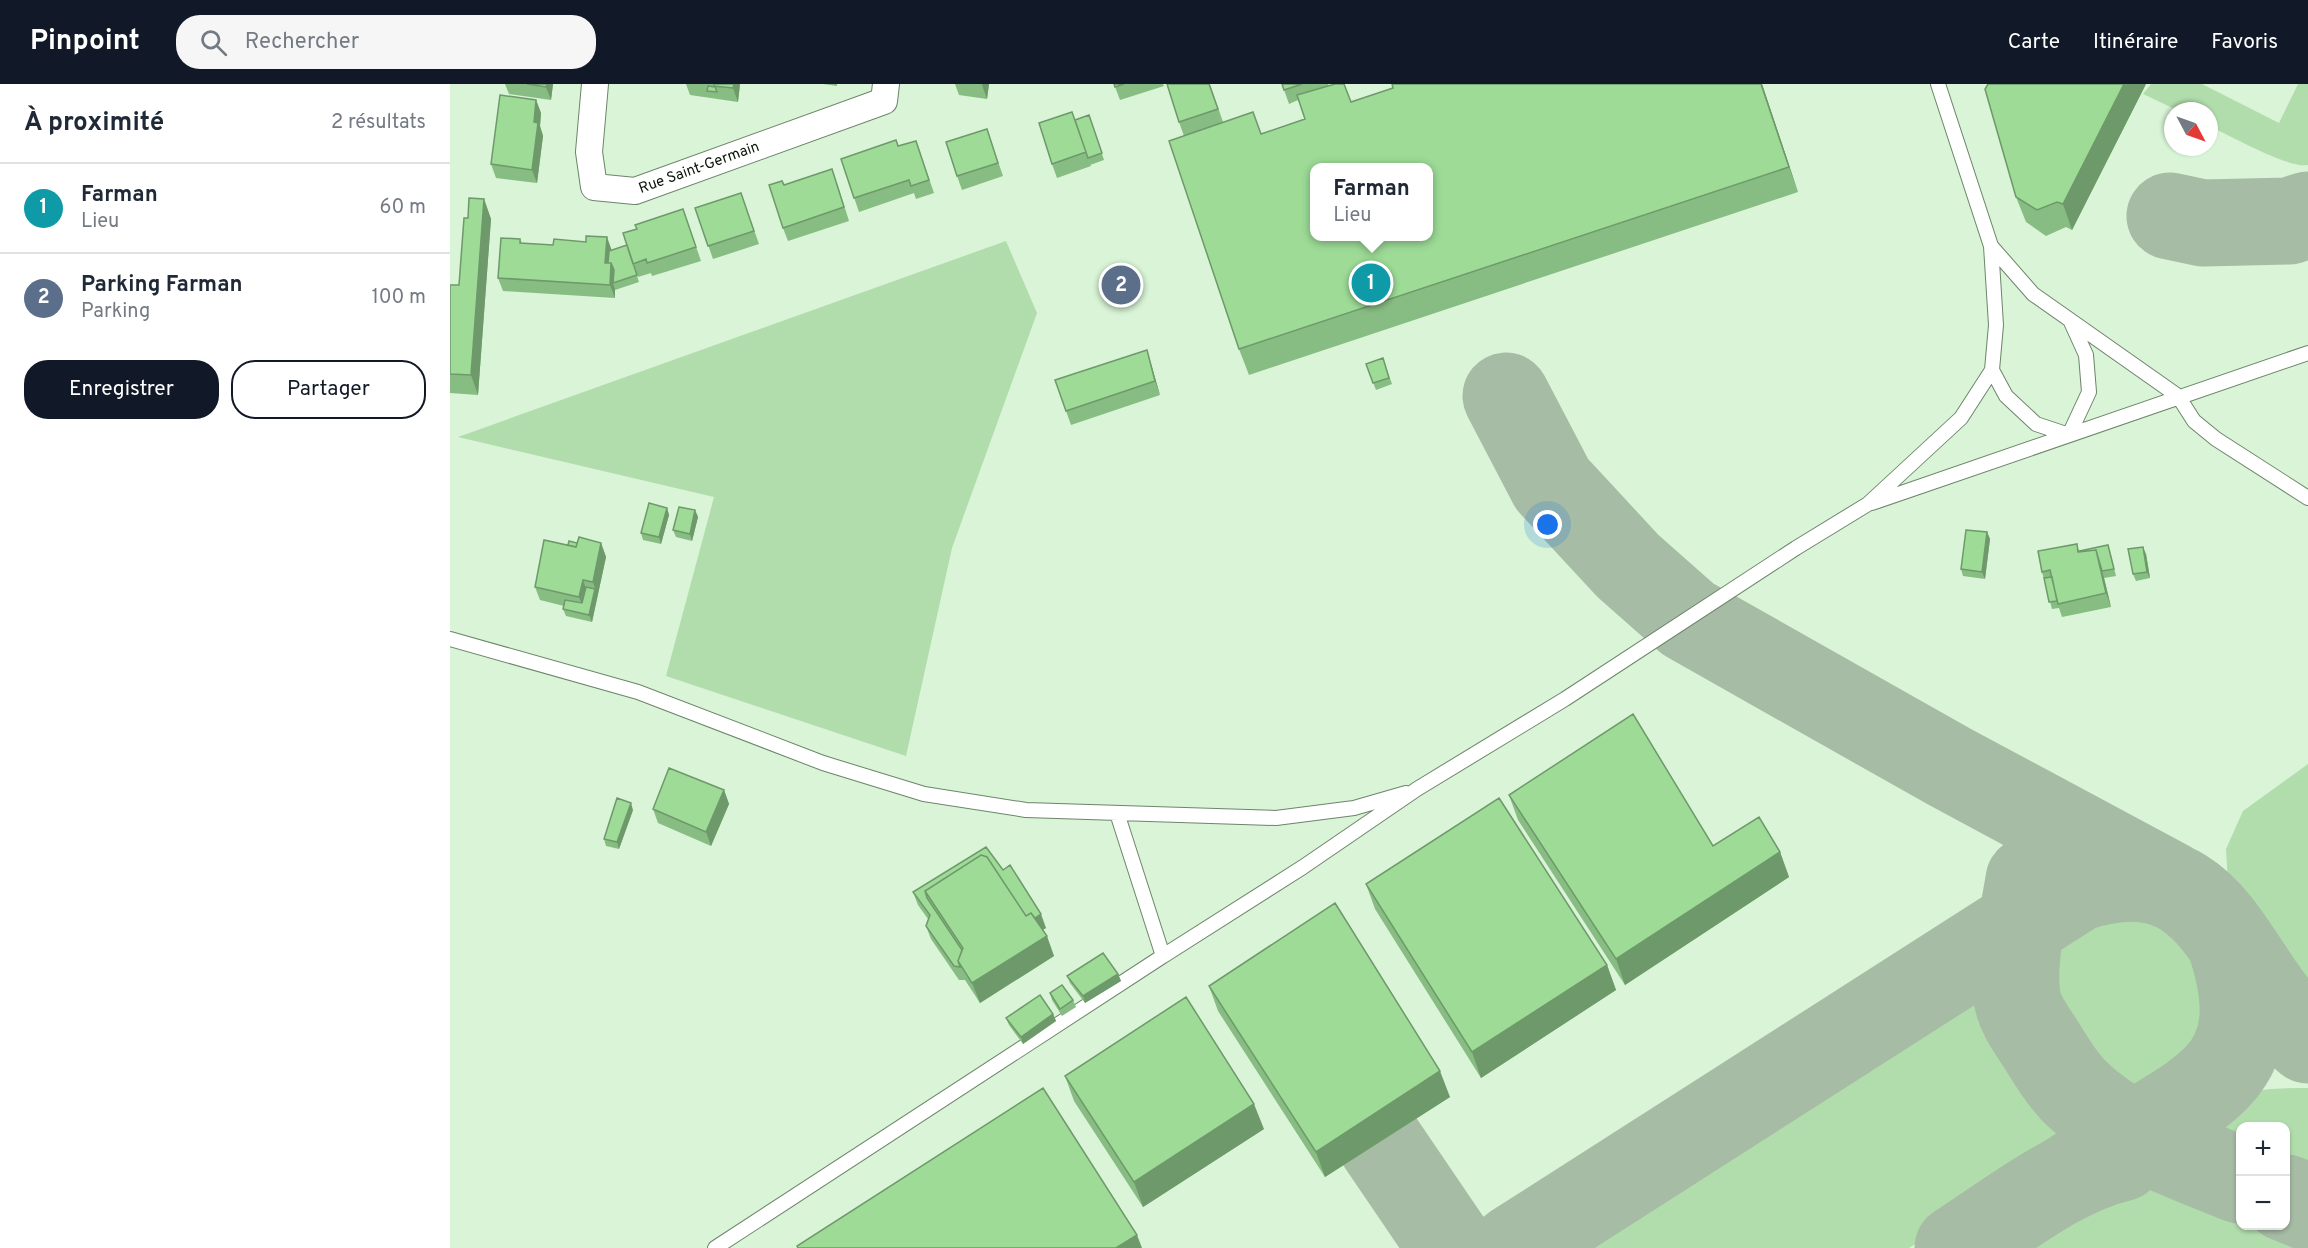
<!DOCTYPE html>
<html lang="fr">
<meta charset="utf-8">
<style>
body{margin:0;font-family:Overpass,sans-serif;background:#f6f6f7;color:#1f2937}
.controls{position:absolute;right:18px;bottom:18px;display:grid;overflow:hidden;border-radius:12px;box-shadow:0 2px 4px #0004}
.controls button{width:54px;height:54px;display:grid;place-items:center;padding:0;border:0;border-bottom:2px solid #e0e1e3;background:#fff;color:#1f2937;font:30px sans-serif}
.compass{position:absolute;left:1714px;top:18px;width:54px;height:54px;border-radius:50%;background:#fff;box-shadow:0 2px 4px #0004;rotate:131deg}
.you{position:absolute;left:1098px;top:441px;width:21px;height:21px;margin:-15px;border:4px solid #fff;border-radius:50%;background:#1a73e8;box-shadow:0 0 0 9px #1a73e833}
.badge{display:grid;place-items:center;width:39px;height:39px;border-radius:50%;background:#111827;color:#fff;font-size:20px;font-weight:700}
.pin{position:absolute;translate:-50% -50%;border:3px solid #fff;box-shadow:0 2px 6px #0006}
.popup{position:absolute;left:860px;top:79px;width:123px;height:78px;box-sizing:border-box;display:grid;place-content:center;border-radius:12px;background:#fff;filter:drop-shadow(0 2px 4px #0005);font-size:20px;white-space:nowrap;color:#747a83}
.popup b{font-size:22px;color:#1f2937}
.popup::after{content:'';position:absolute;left:50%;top:100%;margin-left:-12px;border:12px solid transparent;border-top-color:#fff}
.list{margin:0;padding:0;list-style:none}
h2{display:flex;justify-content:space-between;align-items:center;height:78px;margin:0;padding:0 24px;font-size:26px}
h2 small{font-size:20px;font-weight:400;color:#747a83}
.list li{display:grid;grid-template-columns:39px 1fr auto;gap:18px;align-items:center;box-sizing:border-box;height:90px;padding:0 24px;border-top:2px solid #e0e1e3}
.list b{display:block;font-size:22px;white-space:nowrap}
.list p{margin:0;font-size:20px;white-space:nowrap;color:#747a83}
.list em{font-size:20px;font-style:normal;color:#747a83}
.actions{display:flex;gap:12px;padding:18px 24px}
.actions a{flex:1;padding:14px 0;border:2px solid #111827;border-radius:24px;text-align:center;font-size:21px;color:#111827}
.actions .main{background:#111827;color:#fff}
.icon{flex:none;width:33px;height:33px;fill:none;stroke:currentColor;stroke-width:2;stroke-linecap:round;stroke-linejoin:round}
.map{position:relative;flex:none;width:1858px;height:1164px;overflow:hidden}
header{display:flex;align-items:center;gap:36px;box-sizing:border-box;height:84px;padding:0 30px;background:#111827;color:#fff}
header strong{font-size:28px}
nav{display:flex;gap:33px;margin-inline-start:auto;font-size:21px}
.search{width:420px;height:54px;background:#f6f6f7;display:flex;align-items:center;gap:15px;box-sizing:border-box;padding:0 21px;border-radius:24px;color:#747a83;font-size:22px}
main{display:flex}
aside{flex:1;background:#fff}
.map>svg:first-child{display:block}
</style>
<header>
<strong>Pinpoint</strong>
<div class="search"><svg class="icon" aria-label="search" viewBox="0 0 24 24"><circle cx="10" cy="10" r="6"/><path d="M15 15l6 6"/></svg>Rechercher</div>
<nav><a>Carte</a><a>Itinéraire</a><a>Favoris</a></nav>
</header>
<main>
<aside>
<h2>À proximité<small>2 résultats</small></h2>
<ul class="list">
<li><span class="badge" style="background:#0f9aa8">1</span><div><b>Farman</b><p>Lieu</p></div><em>60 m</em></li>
<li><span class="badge" style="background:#5c6f8a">2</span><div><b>Parking Farman</b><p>Parking</p></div><em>100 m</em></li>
</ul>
<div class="actions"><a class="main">Enregistrer</a><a>Partager</a></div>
</aside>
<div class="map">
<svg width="1858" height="1164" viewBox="0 0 1858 1164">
<rect width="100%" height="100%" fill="#d9f4d6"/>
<path fill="#b1ddac" d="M1701 0H1752L1829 39 1848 0H1858V81C1839 85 1779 51 1759 42V27H1729L1693 10Z
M556 157 587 229 502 464 456 672 216 592 264 413 8 353Z
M1858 680V911L1845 904 1817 873 1796 841 1778 797 1776 765 1793 727Z
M1663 819C1673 820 1686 819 1695 822 1748 840 1782 915 1752 964 1728 1003 1684 1023 1643 997 1628 988 1621 973 1613 958 1605 946 1595 932 1590 919 1581 891 1585 853 1611 836 1626 827 1646 824 1663 819Z
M1517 906 1528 914 1611 1048 1610 1062 1598 1075 1459 1164H1103L1503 907Z
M1858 1004V1100L1836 1091V1042H1790V1073C1767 1064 1755 1059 1758 1031 1788 1004 1819 1004 1858 1004Z
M1687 1094 1723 1098 1790 1125V1142H1832L1858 1152V1164H1549L1634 1110 1661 1100Z"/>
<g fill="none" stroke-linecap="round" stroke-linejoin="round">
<path stroke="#a6bca4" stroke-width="87" d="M1720 132 1753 139 1839 137 1858 131
M1056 312 1102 400 1178 482 1238 535 1500 683 1720 801
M1579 796C1573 834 1562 875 1567 913 1569 930 1583 948 1592 962 1601 977 1611 993 1623 1006 1669 1052 1732 1072 1790 1096
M930 1058 1002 1164
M1616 1095C1646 1076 1675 1057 1705 1038 1727 1024 1750 1011 1768 992 1804 954 1795 903 1780 858
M1836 1114 1858 1123
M1064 1164 1627 804C1771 758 1774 888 1858 956
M1508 1164C1558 1132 1613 1087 1671 1074"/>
<g stroke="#6d856a" stroke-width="16">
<path id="service" d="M1541 162 1583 210 1728 312 1744 337 1766 355 1858 414
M1542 286 1556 312 1586 340 1619 351
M1619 351 1639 308 1636 271 1621 238
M1422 419 1858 269
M0 555 188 608 373 679 474 710 576 726 826 734 904 724 956 709
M713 872 853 783 967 705 1115 615 1346 464 1418 420 1511 334 1542 286 1546 241 1541 162 1488 0
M265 1164 713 872 667 729"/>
</g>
<g stroke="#6d856a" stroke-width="28">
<g id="minor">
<path id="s1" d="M145 0 139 68 144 103 185 107 434 17 436 0"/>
</g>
</g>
<use href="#service" stroke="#fff" stroke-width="14"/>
<use href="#minor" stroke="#fff" stroke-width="26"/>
</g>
<path fill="#87bc82" d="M55 0H103L101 16 59 10Z
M236 0H290L288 18 240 11Z
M373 0H387V2Z
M505 0H539L537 15 509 11Z
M664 0H713L714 2 670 16Z
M760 0 773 38 811 50 855 35 848 16 839 20 832 0H878L879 2 901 18 943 4 942 0H1312L1348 108 799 291 789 265 734 52 729 38Z
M1696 0 1622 146 1616 143 1596 152 1576 138 1566 113Z
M86 16 91 29 90 42 93 52 87 99 46 94 41 80Z
M639 31 654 76 640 81V80L641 82 607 94 602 80Z
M537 45 553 92 512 106 507 92Z
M466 57 484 109 466 115 464 109 409 128 391 75 448 62Z
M387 99 399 137 338 157 333 144 334 101Z
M291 109 309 160 263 175 245 124Z
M34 115 41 135 28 311 0 309V201H9L18 134Z
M233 125 251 177 202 192 201 189 188 193 185 186 189 198 165 206V214L53 207 48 194 70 155 72 159 162 166 177 161 187 145Z
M933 274 942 300 926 306 916 280Z
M701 280 710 311 621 341 605 296Z
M217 424 219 431 211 460 193 456 191 449Z
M245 426 248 433 242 457 226 453 223 446Z
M1537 448 1540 455 1535 495 1513 492 1511 485Z
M127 459H151L156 473 142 538 116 532 113 525 114 522 90 516 85 503 118 461Z
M1627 460 1629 467 1660 468 1666 492 1654 494 1661 523 1612 533 1609 524 1602 525 1592 488Z
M1696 470 1700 494 1686 497 1683 490Z
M274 706 279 720 261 762 208 739 203 725Z
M1059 711 1263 762 1330 768 1339 793 1175 901 1068 736Z
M183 726 169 765 156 762 154 755Z
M536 763 596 844 593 845 604 872 530 919 515 896H509L481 855 476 842 478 835 468 821 463 808Z
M916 800 1157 881 1166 906 1031 994 925 825Z
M668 890 671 897 635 919 620 899 617 892Z
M759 902 1000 1013 875 1093 768 927Z
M600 909 623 916 626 923 612 932 602 916Z
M603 930 606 937 573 960 559 941 556 934Z
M615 992 814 1045 693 1123 624 1017Z"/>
<path fill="#6e996a" d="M97 0H103L101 16 96 3Z
M284 0H290L288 18 283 4Z
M532 0H539L537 15 532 1Z
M1311 0H1312L1348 108 1339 83Z
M1674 0H1696L1622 146 1613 120Z
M86 16 91 29 90 42 93 52 87 99 82 86 84 38Z
M34 115 41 135 28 311 21 291Z
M157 153 162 167 161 186 155 179Z
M161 179 166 193 163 199 165 206V214L160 201Z
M697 266 701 280 710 311 705 297Z
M217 424 219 431 211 460 209 453Z
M245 426 248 433 242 457 240 450Z
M1537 448 1540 455 1535 495 1532 488Z
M151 459 156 473 142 538 139 531 145 505 143 498Z
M1693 463 1696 470 1700 494 1697 488Z
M1646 466 1651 479 1652 487 1654 494 1661 523 1656 509Z
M133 496 138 510 134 526 129 513Z
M274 706 279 720 261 762 256 748Z
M181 719 183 726 169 765 167 758Z
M1330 768 1339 793 1175 901 1166 875Z
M591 830 596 844 583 852 578 838Z
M597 852 604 872 530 919 522 899Z
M1157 881 1166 906 1031 994 1022 968Z
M668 890 671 897 635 919 633 912Z
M603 930 606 937 573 960 571 953Z
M990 987 1000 1013 875 1093 866 1068Z
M804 1020 814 1045 693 1123 684 1098Z
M687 1151 692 1164H666Z"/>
<path fill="#9ddb97" stroke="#6e996a" stroke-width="1.5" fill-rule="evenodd" d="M77 0H97L96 3Z
M264 0H284L283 4 264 2Z
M664 0H674L665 3Z
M717 0H759L768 25 729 38Z
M832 0H852L834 6Z
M885 0H894L901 18 943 4 942 0H1311L1339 83 789 265 719 57 803 28 811 50 855 35 847 11ZM864 84H978V153H864Z
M1538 0H1674L1613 120 1607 118 1587 126 1566 113 1535 5Z
M258 2 265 3 267 8 257 7Z
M50 11 86 16 84 38 88 39 82 86 41 80Z
M622 28 636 68 602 80 589 39Z
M639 31 652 69 638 74 625 36Z
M537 45 548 79 507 92 496 58Z
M446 56 448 62 466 57 479 96 461 102 459 96 404 114 391 75Z
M382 85 394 123 333 144 319 101 332 97 334 101Z
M291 109 304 147 258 162 245 124Z
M19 114 34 115 21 291 0 290V201H9L14 134H18Z
M233 125 246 163 197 179 196 175 183 180 173 149 187 145 185 141Z
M136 152 157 153 155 179H161L160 201 48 194 51 154 70 155V159L103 161 104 155 136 158Z
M177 161 187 191 163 199 164 186 161 179H158L159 167Z
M697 266 705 297 616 327 605 296Z
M933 274 939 294 923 299 916 280Z
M199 419 217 424 209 453 191 449Z
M229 423 245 426 240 450 223 446Z
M1516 446 1537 448 1532 488 1511 485Z
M129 453 151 459 143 498 133 496 129 513 85 503 94 456 126 463Z
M119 457 127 459 126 463 118 461Z
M1627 460 1628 468 1646 466 1656 509 1608 520 1600 486 1592 488 1588 467Z
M1658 461 1664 485 1652 487 1646 466 1629 468V467Z
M1693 463 1697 488 1683 490 1678 465Z
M1602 493 1607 517 1599 518 1594 494Z
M136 503 145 505 139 531 113 525 115 516 132 519Z
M1183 630 1263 762 1309 733 1330 768 1166 875 1059 711Z
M219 684 274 706 256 748 203 725Z
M167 714 181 719 167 758 154 755Z
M1049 714 1157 881 1022 968 916 800Z
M536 763 553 786 560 781 591 830 585 834 581 829 576 832 537 773 531 771 475 807 477 814 512 866 508 877 510 883 504 882 476 842 480 831 463 808Z
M531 771 537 773 576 832 581 829 597 852 522 899 508 877 513 864 475 807Z
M885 819 990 987 866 1068 759 902Z
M653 869 668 890 633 912 617 892Z
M612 901 623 916 610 925 600 909Z
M590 911 603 930 571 953 556 934Z
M736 913 804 1020 684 1098 615 992Z
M593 1004 687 1151 666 1164H348L347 1162Z"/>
<g text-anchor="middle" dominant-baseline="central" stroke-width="4.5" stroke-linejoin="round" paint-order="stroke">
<g font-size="15" fill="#0c150b" stroke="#fff">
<text stroke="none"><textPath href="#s1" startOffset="213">Rue Saint-Germain</textPath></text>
</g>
</g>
</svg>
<div class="controls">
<button>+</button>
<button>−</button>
</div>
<svg class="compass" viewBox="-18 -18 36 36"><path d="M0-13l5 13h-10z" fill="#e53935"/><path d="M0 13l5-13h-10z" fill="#747a83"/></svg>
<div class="you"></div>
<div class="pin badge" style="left:921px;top:199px;background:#0f9aa8">1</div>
<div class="popup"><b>Farman</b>Lieu</div>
<div class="pin badge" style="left:671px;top:201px;background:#5c6f8a">2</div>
</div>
</main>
